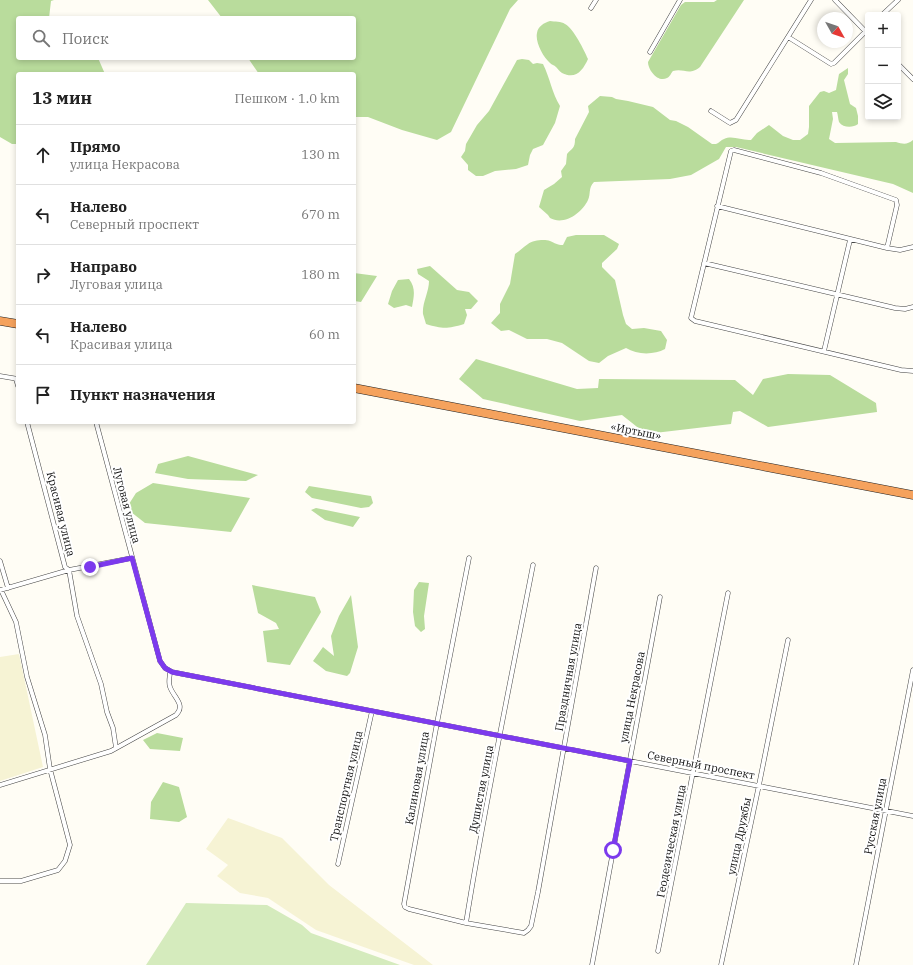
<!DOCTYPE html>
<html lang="ru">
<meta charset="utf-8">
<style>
body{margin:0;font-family:"IBM Plex Serif",serif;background:#f2f2f2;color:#222}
.controls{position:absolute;right:12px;top:12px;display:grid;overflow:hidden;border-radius:4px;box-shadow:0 2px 6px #0003}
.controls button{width:36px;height:36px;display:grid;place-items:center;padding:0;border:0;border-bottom:1px solid #e0e0e0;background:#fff;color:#222;font:20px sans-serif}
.compass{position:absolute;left:817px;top:12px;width:36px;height:36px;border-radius:50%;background:#fff;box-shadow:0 2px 6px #0003;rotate:130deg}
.stop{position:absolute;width:12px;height:12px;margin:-9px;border:3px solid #7c3aed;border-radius:50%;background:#fff}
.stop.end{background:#7c3aed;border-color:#fff;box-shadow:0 1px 4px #0008}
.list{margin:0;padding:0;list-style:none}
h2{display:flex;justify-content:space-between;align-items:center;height:52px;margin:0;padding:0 16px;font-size:17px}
h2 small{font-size:13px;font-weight:400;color:#767676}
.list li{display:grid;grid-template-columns:26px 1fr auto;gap:12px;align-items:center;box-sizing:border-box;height:60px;padding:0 16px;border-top:1px solid #e0e0e0}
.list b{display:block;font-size:15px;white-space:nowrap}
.list p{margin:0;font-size:13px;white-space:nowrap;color:#767676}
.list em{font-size:13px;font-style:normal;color:#767676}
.icon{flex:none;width:22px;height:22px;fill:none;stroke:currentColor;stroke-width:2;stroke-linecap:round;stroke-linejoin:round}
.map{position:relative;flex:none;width:913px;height:965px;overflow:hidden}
.search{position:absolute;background:#fff;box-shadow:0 2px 6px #0003;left:16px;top:16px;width:340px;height:44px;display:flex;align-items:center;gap:10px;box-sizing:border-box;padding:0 14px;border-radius:4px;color:#767676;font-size:15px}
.panel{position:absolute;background:#fff;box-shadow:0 2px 6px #0003;left:16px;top:72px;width:340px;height:352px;border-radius:4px}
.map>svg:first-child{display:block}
</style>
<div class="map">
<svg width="913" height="965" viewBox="0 0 913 965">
<rect width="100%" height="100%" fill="#fffdf5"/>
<path fill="#f6f3d4" d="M19 654 43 767 0 781V657Z
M228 818 282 838 329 885 433 965H414L316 930 268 898 240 893 217 876 228 865 206 849Z"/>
<path fill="#d5ebbd" d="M186 903 267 905 302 925 311 933 400 965H146Z"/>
<path fill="#b9dc9c" d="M0 0H54L51 1 49 18H18V58H98L105 74H18V144H12L0 137Z
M208 0H518L510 9 451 132 437 140 402 130 368 117H354V74H259L248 58H354V18H222Z
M717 0H744L700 67C689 76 684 68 673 71 671 73 670 77 667 78 658 83 648 70 648 62L681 5 685 2H714Z
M550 21C555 22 561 21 565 24 574 29 584 50 588 59 583 70 576 80 562 73 559 71 558 69 556 67 554 65 552 65 550 63 543 57 535 42 537 33 538 26 544 23 550 21Z
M522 59 529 60 533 64 537 63 543 64C550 78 552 93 560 106L555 123 543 145 533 149 530 155 528 165 516 169 495 171 483 176H476L468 170V165L461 157 465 151 466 144 477 125 489 111 517 60Z
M848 68V74L844 80 850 104 856 108 858 116V124C853 128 843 128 839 122 838 119 838 115 837 112H832L833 119 829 139 835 143 896 142C903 144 907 145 913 140V193L893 184 736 147H726L719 159 691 175 670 179 594 182C588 188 591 194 588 200 582 213 564 226 550 218L548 215 539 207 544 190 554 184 562 177 561 171 566 164 567 154C572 148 575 149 575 139L589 112 588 106 600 96 612 97 616 99 628 101 653 107 670 120 676 121 688 127 712 144H716C719 143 721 140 724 139 733 135 742 141 751 140L757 133 769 125 783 136 793 140H800L808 134 809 127V106L820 92 824 91 829 93 836 90 839 74Z
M576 235H604L619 244 617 249 602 263V267L615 280 623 315 626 324 632 329 644 328 661 331 667 340 665 349C654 355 637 355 626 348L608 356 599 363 589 361 562 343 547 339H527L509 330 501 331 491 323 500 313V304L510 284 515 254C520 251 523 247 528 244 533 240 545 239 550 241 555 243 557 245 563 245L567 237Z
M430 266 457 290 469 292 478 301 471 309H465L467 315 464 324C447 329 443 329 426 324 425 321 424 317 423 314 422 303 429 292 429 281L418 274 417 269Z
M354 273 377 276 361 302 354 301Z
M409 279C416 288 414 296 412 307L406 305 394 308 388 304 392 291 398 280Z
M476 359 577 389 598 388 599 379 735 380 753 395 763 379 788 374 830 375 876 403 877 412 768 427 740 411 733 412 731 424 646 434 622 415 580 421 483 399 459 379Z
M188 456 258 475 246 481 188 479 155 473 158 464Z
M153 483 250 498 231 532 145 523 131 512 129 504 136 493Z
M309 486 371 496 373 503 369 507 361 508 312 498 305 492Z
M316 508 360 517 353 527 325 520 311 510Z
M419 582 429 583 424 616 425 629 421 632 415 626 413 612 414 590Z
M252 585 315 597 321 612 290 665 267 662 263 631 279 629 276 623 258 613Z
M351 595 358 647 350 673 347 676 326 671 313 661 323 647 334 656 331 636 339 616Z
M157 733 183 738 180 751 150 749 143 740Z
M163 782 179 787 187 817 179 822 150 819 151 802Z"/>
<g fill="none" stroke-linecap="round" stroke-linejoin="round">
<g stroke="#444" stroke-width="5">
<path id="street" d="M835 0 868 34
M591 8 596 0
M882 15 898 0
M788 37 831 64 834 63 868 29
M650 52 680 0
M898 64 913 79
M711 111 730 123 736 120 811 0
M717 206 887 248 900 250 913 247
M887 248 897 205 896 200 821 173 734 150 731 151 691 318 695 321 901 370 913 371
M704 263 895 308 905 309 913 307
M824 351 850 240
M0 376 18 379
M16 379 18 386
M27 422 65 567 69 570 132 558
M96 422 160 661 165 668 172 672 913 816
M469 558 437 723 404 904 405 907 409 909 466 923 524 933 528 930 531 926 538 892 596 568
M0 561 8 588
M0 590 69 570 77 616 101 684 107 712 113 728 116 748
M0 785 111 751 176 715C186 705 174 698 170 687 168 682 170 677 170 671
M338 864 372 711
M0 881H21L58 870 65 861 70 845 50 769 45 735 27 677 16 622 1 590
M466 923C485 803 510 684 533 565
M658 951 728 593
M592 965 660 597
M721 965 759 785 788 640
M856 965 913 670"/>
</g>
<g stroke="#222" stroke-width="9">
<path id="highway" d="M0 321 18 324
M354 388 913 495"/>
</g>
<use href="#street" stroke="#fff" stroke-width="4"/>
<use href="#highway" stroke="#f5a25d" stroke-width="8"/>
</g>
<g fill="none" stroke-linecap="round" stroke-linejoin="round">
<path stroke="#7c3aed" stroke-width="5" d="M90 567 132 558 160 661 165 668 172 672 630 761 613 850"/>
</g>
<g text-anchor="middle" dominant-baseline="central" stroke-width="4" stroke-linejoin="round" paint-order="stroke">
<g font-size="11" fill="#111" stroke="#fff">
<text transform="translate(636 431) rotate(11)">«Иртыш»</text>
<text transform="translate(127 505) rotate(75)">Луговая улица</text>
<text transform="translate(61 514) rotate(76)">Красивая улица</text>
<text transform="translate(568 677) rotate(-80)">Праздничная улица</text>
<text transform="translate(632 697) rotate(-79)">улица Некрасова</text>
<text transform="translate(701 765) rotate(11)">Северный проспект</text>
<text transform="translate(417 778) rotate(-80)">Калиновая улица</text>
<text transform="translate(346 786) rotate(-77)">Транспортная улица</text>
<text transform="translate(481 789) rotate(-79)">Душистая улица</text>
<text transform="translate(875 816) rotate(-79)">Русская улица</text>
<text transform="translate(739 836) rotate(-78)">улица Дружбы</text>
<text transform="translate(671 841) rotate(-79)">Геодезическая улица</text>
</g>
</g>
</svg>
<div class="controls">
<button>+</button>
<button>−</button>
<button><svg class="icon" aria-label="layers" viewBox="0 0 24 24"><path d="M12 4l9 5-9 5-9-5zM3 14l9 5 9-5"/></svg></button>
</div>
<svg class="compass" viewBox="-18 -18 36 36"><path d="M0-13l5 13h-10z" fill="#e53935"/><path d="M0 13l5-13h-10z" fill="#767676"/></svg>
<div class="stop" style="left:613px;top:850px"></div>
<div class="stop end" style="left:90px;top:567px"></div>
<div class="search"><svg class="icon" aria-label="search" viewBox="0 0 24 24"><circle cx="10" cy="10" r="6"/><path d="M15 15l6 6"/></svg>Поиск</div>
<section class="panel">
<h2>13 мин<small>Пешком · 1.0 km</small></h2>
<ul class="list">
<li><svg class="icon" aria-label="ahead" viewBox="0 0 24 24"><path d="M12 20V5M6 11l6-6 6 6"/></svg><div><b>Прямо</b><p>улица Некрасова</p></div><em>130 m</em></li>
<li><svg class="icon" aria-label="left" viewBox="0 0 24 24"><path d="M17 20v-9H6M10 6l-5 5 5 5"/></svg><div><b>Налево</b><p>Северный проспект</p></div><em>670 m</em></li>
<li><svg class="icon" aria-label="right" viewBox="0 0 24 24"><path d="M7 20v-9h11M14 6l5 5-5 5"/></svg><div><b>Направо</b><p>Луговая улица</p></div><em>180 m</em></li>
<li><svg class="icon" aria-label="left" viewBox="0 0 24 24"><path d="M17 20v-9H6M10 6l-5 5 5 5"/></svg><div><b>Налево</b><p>Красивая улица</p></div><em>60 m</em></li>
<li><svg class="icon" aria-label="arrive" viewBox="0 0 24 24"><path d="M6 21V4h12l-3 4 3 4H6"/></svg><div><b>Пункт назначения</b></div></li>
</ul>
</section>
</div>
